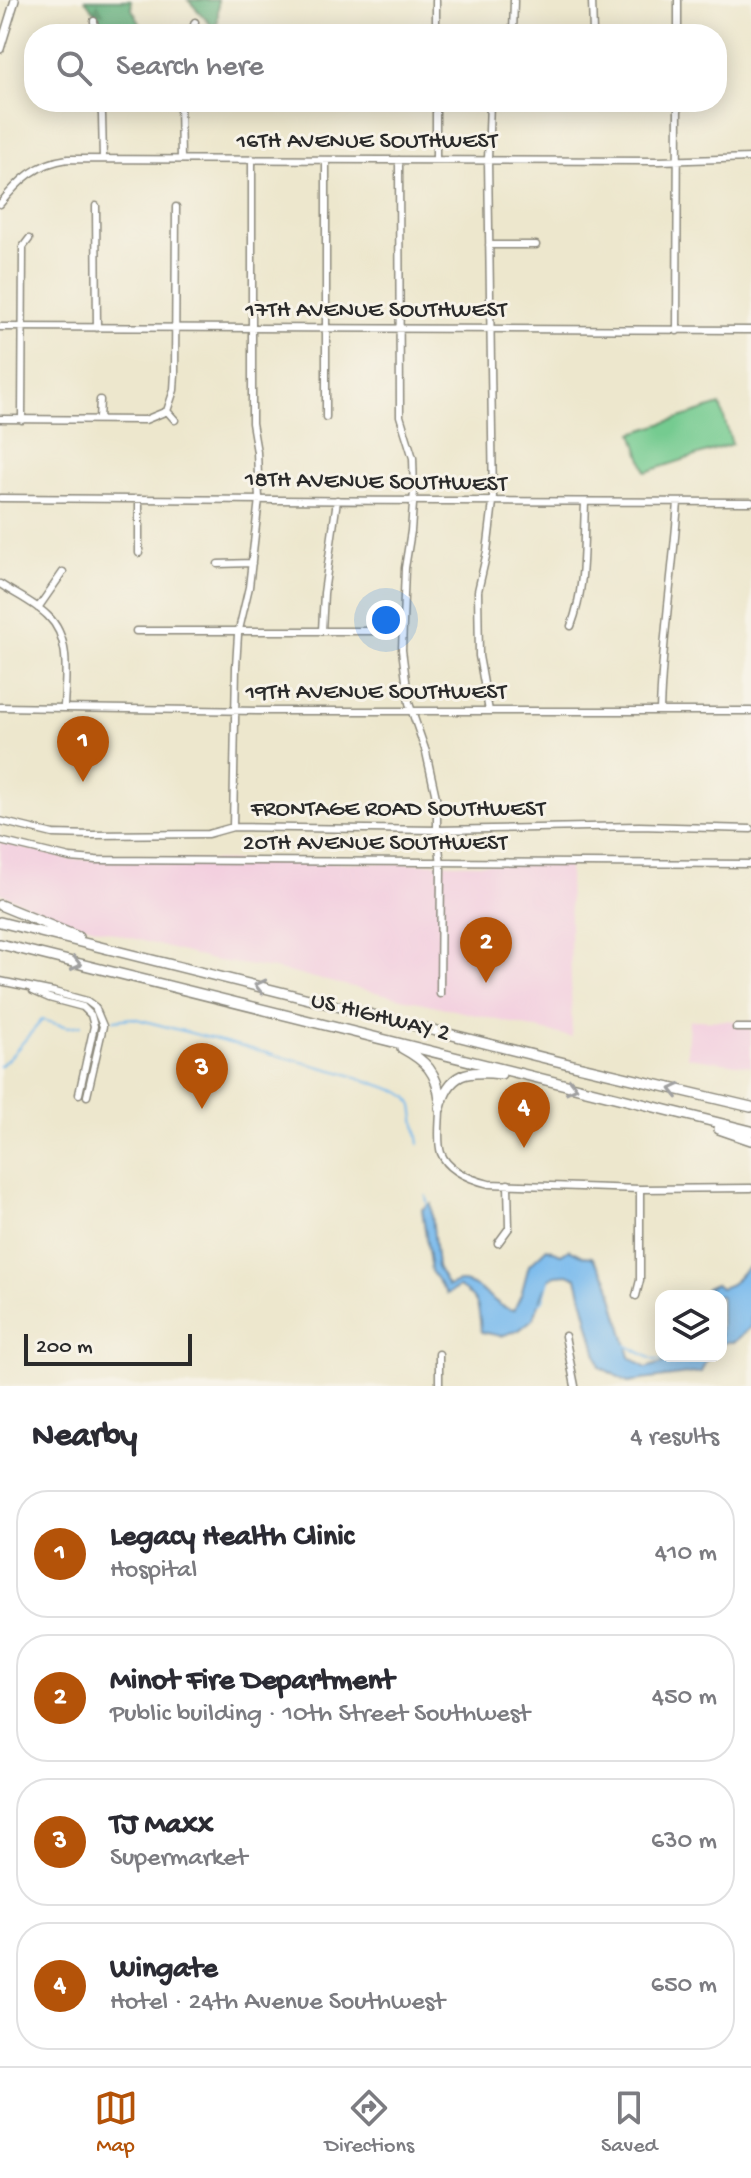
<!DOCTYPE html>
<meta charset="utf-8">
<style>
body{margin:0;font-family:"Gochi Hand",sans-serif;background:#f7f7f7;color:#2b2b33}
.controls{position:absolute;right:24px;bottom:24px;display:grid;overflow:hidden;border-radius:16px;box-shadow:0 4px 20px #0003}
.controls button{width:72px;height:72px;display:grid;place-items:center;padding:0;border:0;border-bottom:2px solid #e1e1e2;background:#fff;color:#2b2b33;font:40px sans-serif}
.scale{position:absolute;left:24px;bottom:20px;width:168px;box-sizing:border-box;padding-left:8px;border:4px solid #2b2b2b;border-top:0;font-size:22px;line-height:28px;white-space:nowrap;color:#2b2b2b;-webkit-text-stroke:6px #f7f3e8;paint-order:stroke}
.you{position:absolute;left:386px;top:620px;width:28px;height:28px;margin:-20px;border:6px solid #fff;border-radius:50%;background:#1a73e8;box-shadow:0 0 0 12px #1a73e833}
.badge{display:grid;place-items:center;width:52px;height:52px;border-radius:50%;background:#b45309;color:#fff;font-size:26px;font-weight:700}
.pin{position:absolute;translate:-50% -66px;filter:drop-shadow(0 2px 4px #0008)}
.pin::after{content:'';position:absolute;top:42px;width:28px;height:24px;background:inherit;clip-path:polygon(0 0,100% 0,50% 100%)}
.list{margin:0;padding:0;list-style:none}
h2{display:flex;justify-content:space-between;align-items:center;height:104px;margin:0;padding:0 32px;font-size:34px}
h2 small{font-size:26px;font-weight:400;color:#7c7c81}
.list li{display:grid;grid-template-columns:52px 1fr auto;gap:24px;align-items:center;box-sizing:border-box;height:128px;margin:0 16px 16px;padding:0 16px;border:2px solid #e1e1e2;border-radius:32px}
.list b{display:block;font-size:30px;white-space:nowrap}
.list p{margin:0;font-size:26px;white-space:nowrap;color:#7c7c81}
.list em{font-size:26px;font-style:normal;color:#7c7c81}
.icon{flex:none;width:44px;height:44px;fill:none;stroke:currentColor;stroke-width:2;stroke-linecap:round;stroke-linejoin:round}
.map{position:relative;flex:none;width:751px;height:1386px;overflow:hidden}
.search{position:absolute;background:#fff;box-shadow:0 4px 20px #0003;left:24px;right:24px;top:24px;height:88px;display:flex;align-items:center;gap:20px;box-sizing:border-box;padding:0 28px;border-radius:32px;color:#7c7c81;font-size:30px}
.sheet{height:680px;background:#fff}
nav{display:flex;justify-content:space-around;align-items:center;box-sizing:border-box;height:112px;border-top:2px solid #e1e1e2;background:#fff;font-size:22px;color:#7c7c81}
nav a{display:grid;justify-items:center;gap:4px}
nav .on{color:#b45309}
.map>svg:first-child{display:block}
</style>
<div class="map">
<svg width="751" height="1386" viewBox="0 0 751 1386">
<defs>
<pattern id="forest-firs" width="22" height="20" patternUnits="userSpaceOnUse" patternTransform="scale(2)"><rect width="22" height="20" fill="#60af7a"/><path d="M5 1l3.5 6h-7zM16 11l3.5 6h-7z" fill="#4f8f64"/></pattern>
</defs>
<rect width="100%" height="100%" fill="#f7f3e8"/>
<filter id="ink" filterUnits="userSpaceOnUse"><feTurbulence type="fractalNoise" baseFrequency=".0125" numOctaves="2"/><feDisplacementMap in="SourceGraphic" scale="16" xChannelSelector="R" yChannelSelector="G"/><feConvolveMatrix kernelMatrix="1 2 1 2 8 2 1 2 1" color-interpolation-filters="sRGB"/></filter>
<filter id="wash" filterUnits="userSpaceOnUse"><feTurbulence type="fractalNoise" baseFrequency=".006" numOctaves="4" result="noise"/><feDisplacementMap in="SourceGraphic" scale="32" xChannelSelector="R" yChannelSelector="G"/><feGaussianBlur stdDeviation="1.8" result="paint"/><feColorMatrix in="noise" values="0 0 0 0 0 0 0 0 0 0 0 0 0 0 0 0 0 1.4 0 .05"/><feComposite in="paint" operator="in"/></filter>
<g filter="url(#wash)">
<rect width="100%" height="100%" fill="#ede7cd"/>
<path fill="#f3cfdf" d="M0 842 68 859 569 865 572 1037 274 969 212 960 59 918 0 893Z
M689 1020 751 1021V1066L687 1057Z"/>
<path fill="url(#forest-firs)" stroke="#466d52" stroke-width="2" d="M85 0H131L132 9 146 34H102L100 20Z
M188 0H218V22L213 27Z"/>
<path fill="#75cb90" stroke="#507b5e" stroke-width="2" d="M720 405 732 444 646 472 633 433Z"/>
<path fill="#77b9ed" stroke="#51728c" stroke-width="2" d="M431 1204 437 1267 448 1286C452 1285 456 1282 460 1282 482 1282 494 1308 514 1310L521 1295 529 1265 547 1248 561 1254 569 1249 583 1256 592 1257 608 1279 630 1357 646 1368 668 1361 674 1356H708L701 1372 628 1382 600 1367 577 1278 568 1274 556 1275 549 1279 533 1319 519 1330 501 1336 481 1332C479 1308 480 1300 459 1287L447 1294 431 1271 422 1209Z
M751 1266V1327L734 1342H726L721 1345V1296H702L706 1288 715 1284 720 1288C741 1283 735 1273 751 1266Z"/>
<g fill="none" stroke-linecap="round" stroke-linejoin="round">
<path stroke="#77b9ed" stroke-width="2" d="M114 1020 133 1018 344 1073 400 1092 408 1097 413 1106 419 1144
M0 1066 12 1055 42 1020 68 1027 81 1025
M426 1196 428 1206
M540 1303 543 1300 549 1280
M626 1345 654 1360 672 1359"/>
</g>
</g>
<g filter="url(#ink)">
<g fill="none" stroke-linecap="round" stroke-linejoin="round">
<g stroke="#8c897c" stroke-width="9">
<path id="minor" d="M436 0V34
M592 0 593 34
M678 0V34
M94 21 95 34
M191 34 195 22
M513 34 514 0
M100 102 102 115 103 159
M149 102 148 104 180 106
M180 102 181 159
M326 160V417
M399 160 400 416 413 458 414 491 411 531 405 568 402 650 409 703 426 752 437 802V830L441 864 440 994
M436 160V102
M0 204C19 180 37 163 68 159L659 161 751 158
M96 206 97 328
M489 245H536
M0 327 751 330
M677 331 678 102
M167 411 175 420
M0 419 145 420 167 411 174 390 175 373 176 207
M99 419 100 400
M22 420 23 247 29 239
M0 498C250 499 501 503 751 502
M139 553V499
M218 564 252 563
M0 584C15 594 35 603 48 616 72 639 65 678 64 707
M38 608 63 572
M571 626C586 588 583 543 585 503
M136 631H402
M322 631 324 593 337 500
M0 707 257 711H751
M489 711 479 656 478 591 487 552 493 502 488 160 490 102
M660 711C662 641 673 572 678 502
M0 821 53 834 92 835 208 834 233 827 437 830 639 826 751 829
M233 827 236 667 238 634 249 587 259 499 257 452 252 423V159
M0 841 70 858 96 860 751 864
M0 981 54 992 87 1001 95 1007 103 1026 87 1096
M33 991 49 998 83 1007 91 1015 94 1026 79 1094
M736 1028H751
M440 1108C440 1121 437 1141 441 1153 448 1171 473 1180 489 1184L640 1189 751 1188
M498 1243 509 1228 508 1184
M636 1296 640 1280V1189
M565 1336 575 1386
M439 1386V1354"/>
</g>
<g stroke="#8c897c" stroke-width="10">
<path id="major" d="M0 49 15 0"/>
</g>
<g stroke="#8c897c" stroke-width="12">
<path id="highway" d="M0 905 78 937
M0 922 569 1064 751 1107
M0 944 751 1131
M402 1048C426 1061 437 1072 440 1100
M440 1108C449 1072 467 1070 501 1074
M719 1129 751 1140"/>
</g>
<use href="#minor" stroke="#fff" stroke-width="6"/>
<use href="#major" stroke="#fff" stroke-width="7"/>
<use href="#highway" stroke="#fff" stroke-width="9"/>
</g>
<defs><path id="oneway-chevron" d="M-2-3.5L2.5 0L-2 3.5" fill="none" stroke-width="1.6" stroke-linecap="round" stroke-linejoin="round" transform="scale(2)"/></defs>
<g stroke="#a0a0a0">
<use href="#oneway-chevron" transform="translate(76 964) rotate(14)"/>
<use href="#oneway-chevron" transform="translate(260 986) rotate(-166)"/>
<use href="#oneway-chevron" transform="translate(572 1087) rotate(14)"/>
<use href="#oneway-chevron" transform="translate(675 1090) rotate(-167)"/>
</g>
</g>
<g text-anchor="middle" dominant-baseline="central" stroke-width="6" stroke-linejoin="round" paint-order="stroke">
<g font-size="24" fill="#2b2b2b" stroke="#f7f3e8">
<text x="367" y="142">16TH AVENUE SOUTHWEST</text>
<text x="376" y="311">17TH AVENUE SOUTHWEST</text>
<text transform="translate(376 483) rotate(1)">18TH AVENUE SOUTHWEST</text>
<text x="376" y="693">19TH AVENUE SOUTHWEST</text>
<text x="398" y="810">FRONTAGE ROAD SOUTHWEST</text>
<text x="375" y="844">20TH AVENUE SOUTHWEST</text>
<text transform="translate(380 1018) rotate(14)">US HIGHWAY 2</text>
</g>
</g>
</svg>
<div class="controls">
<button><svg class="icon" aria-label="layers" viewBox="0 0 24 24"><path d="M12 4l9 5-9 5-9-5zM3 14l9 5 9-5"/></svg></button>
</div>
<div class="scale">200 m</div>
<div class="you"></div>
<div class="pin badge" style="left:83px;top:782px">1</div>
<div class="pin badge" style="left:486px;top:983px">2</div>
<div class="pin badge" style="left:202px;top:1109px">3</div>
<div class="pin badge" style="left:524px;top:1148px">4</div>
<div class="search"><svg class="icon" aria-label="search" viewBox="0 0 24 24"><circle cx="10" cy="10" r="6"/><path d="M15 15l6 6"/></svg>Search here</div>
</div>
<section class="sheet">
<h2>Nearby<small>4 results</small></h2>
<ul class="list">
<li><span class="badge">1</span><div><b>Legacy Health Clinic</b><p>Hospital</p></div><em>410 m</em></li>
<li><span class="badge">2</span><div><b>Minot Fire Department</b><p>Public building · 10th Street Southwest</p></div><em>450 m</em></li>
<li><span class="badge">3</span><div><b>TJ Maxx</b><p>Supermarket</p></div><em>630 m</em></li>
<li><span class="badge">4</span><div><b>Wingate</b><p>Hotel · 24th Avenue Southwest</p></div><em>650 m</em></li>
</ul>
</section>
<nav>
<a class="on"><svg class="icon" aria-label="map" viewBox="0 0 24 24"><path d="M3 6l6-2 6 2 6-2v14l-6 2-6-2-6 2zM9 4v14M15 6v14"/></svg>Map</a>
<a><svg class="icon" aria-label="directions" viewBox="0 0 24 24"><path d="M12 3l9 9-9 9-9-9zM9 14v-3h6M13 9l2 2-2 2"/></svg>Directions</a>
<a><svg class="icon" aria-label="saved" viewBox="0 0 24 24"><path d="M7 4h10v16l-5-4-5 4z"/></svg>Saved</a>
</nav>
